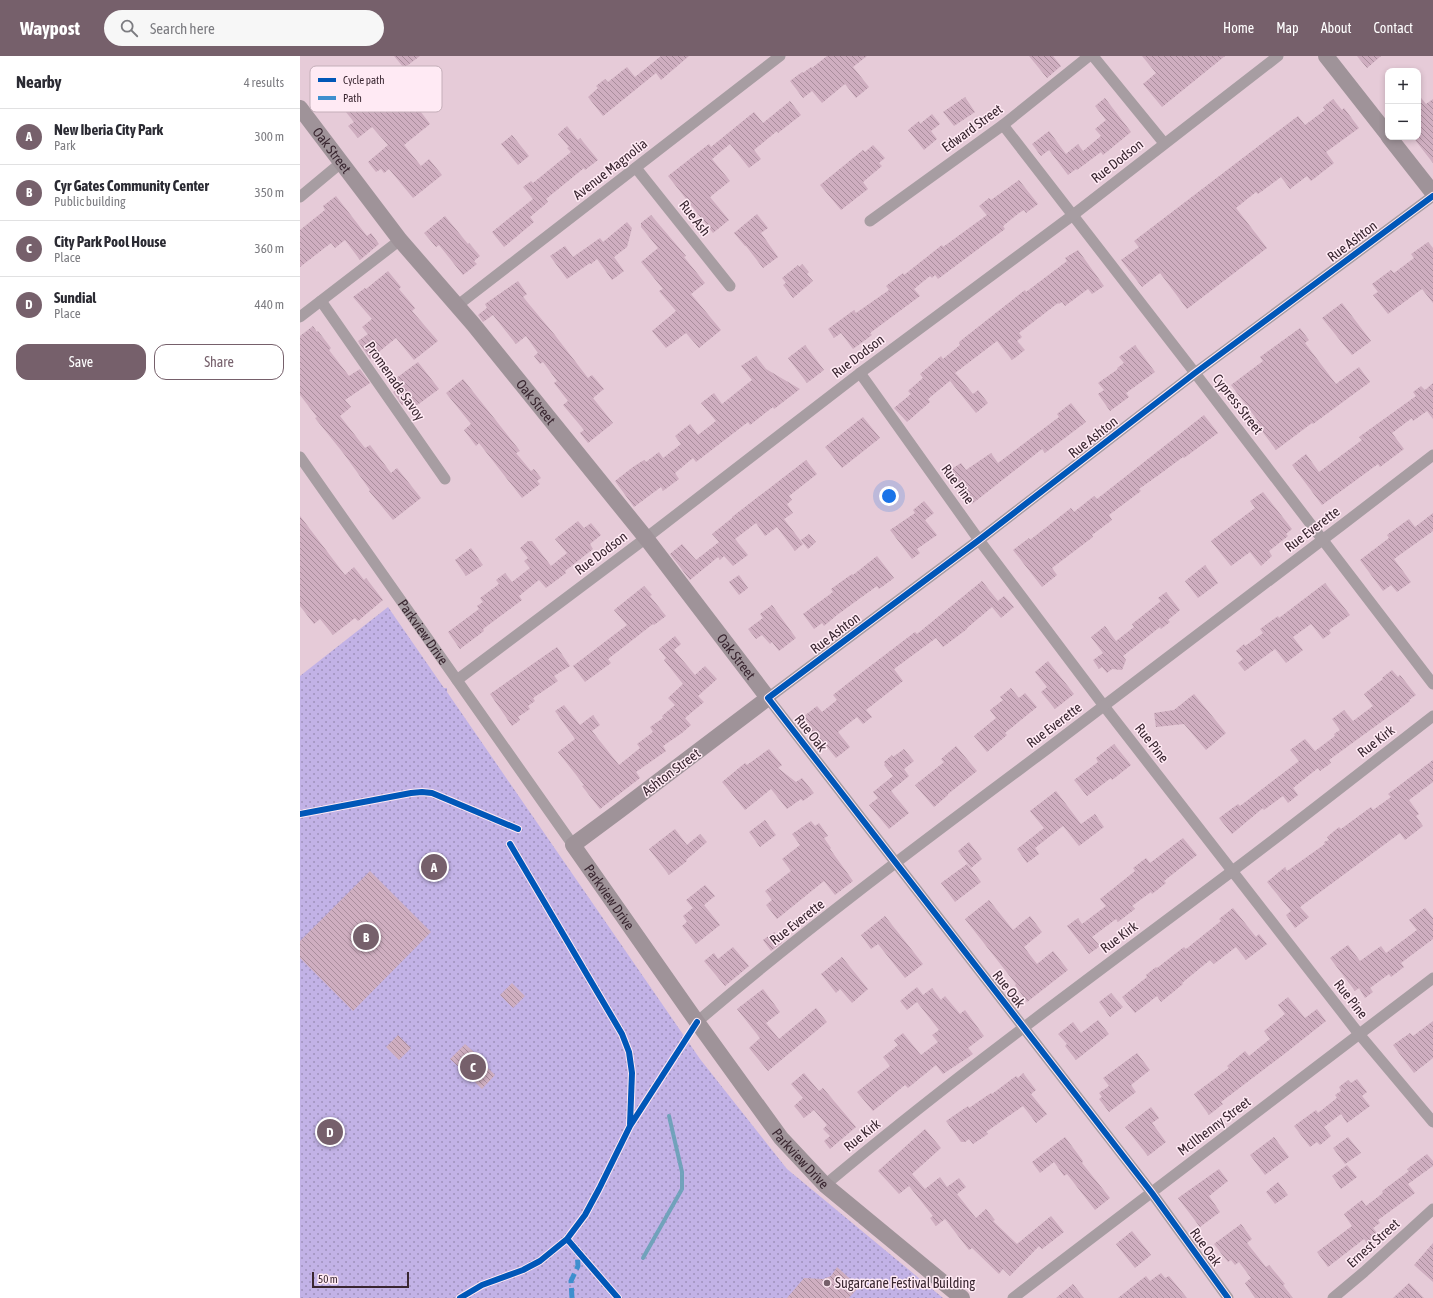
<!DOCTYPE html>
<meta charset="utf-8">
<style>
body{margin:0;font-family:"Asap Condensed",sans-serif;background:#f7f7f7;color:#2b2b33}
.controls{position:absolute;right:12px;top:12px;display:grid;overflow:hidden;border-radius:8px;box-shadow:0 2px 6px #0003}
.controls button{width:36px;height:36px;display:grid;place-items:center;padding:0;border:0;border-bottom:1px solid #e1e1e2;background:#fff;color:#2b2b33;font:20px sans-serif}
.scale{position:absolute;left:12px;bottom:10px;width:97px;box-sizing:border-box;padding-left:4px;border:2px solid #392630;border-top:0;font-size:11px;line-height:14px;white-space:nowrap;color:#392630;-webkit-text-stroke:3px #ffeaf4;paint-order:stroke}
.you{position:absolute;left:589px;top:440px;width:14px;height:14px;margin:-10px;border:3px solid #fff;border-radius:50%;background:#1a73e8;box-shadow:0 0 0 6px #1a73e833}
.badge{display:grid;place-items:center;width:26px;height:26px;border-radius:50%;background:#76606b;color:#fff;font-size:13px;font-weight:700}
.pin{position:absolute;translate:-50% -50%;border:2px solid #fff;box-shadow:0 1px 4px #0006}
.list{margin:0;padding:0;list-style:none}
h2{display:flex;justify-content:space-between;align-items:center;height:52px;margin:0;padding:0 16px;font-size:17px}
h2 small{font-size:13px;font-weight:400;color:#7c7c81}
.list li{display:grid;grid-template-columns:26px 1fr auto;gap:12px;align-items:center;box-sizing:border-box;height:56px;padding:0 16px;border-top:1px solid #e1e1e2}
.list b{display:block;font-size:15px;white-space:nowrap}
.list p{margin:0;font-size:13px;white-space:nowrap;color:#7c7c81}
.list em{font-size:13px;font-style:normal;color:#7c7c81}
.actions{display:flex;gap:8px;padding:12px 16px}
.actions a{flex:1;padding:9px 0;border:1px solid #76606b;border-radius:12px;text-align:center;font-size:14px;color:#76606b}
.actions .main{background:#76606b;color:#fff}
.icon{flex:none;width:22px;height:22px;fill:none;stroke:currentColor;stroke-width:2;stroke-linecap:round;stroke-linejoin:round}
.map{position:relative;flex:none;width:1133px;height:1242px;overflow:hidden}
header{display:flex;align-items:center;gap:24px;box-sizing:border-box;height:56px;padding:0 20px;background:#76606b;color:#fff}
header strong{font-size:19px}
nav{display:flex;gap:22px;margin-inline-start:auto;font-size:14px}
.search{width:280px;height:36px;background:#f7f7f7;display:flex;align-items:center;gap:10px;box-sizing:border-box;padding:0 14px;border-radius:22px;color:#7c7c81;font-size:15px}
main{display:flex}
aside{flex:1;background:#fff}
.map>svg:first-child{display:block}
</style>
<header>
<strong>Waypost</strong>
<div class="search"><svg class="icon" aria-label="search" viewBox="0 0 24 24"><circle cx="10" cy="10" r="6"/><path d="M15 15l6 6"/></svg>Search here</div>
<nav><a>Home</a><a>Map</a><a>About</a><a>Contact</a></nav>
</header>
<main>
<aside>
<h2>Nearby<small>4 results</small></h2>
<ul class="list">
<li><span class="badge">A</span><div><b>New Iberia City Park</b><p>Park</p></div><em>300 m</em></li>
<li><span class="badge">B</span><div><b>Cyr Gates Community Center</b><p>Public building</p></div><em>350 m</em></li>
<li><span class="badge">C</span><div><b>City Park Pool House</b><p>Place</p></div><em>360 m</em></li>
<li><span class="badge">D</span><div><b>Sundial</b><p>Place</p></div><em>440 m</em></li>
</ul>
<div class="actions"><a class="main">Save</a><a>Share</a></div>
</aside>
<div class="map">
<svg width="1133" height="1242" viewBox="0 0 1133 1242">
<defs>
<pattern id="park-dots" width="8" height="8" patternUnits="userSpaceOnUse"><rect width="8" height="8" fill="#c2b2e6"/><path d="M2 2h.1M6 6h.1" fill="none" stroke="#9f91bb" stroke-width="1.8" stroke-linecap="round"/></pattern>
<pattern id="building-back-hatch" width="6" height="6" patternUnits="userSpaceOnUse"><rect width="6" height="6" fill="#cfaec0"/><path d="M-1 5l2 2M0 0l6 6M5-1l2 2" fill="none" stroke="#a98d9c"/></pattern>
</defs>
<rect width="100%" height="100%" fill="#e6cbd8"/>
<path fill="url(#park-dots)" d="M88 551 144 632H147V636L400 1003 487 1113 643 1242H0V620Z"/>
<g fill="none" stroke-linecap="round" stroke-linejoin="round">
<path stroke="#71a2bb" stroke-width="4" d="M343 1202 382 1133V1116L369 1060"/>
</g>
<path fill="url(#building-back-hatch)" d="M94 0H120L104 12Z
M361 0H389L361 24 356 17 303 60 288 41 298 32 296 30 305 23 308 26 327 11 335 21Z
M527 0H567L553 11 569 31 556 42 545 28 522 47 512 35 503 42 490 25 502 16 503 17 511 11 512 12Z
M729 0H753L761 10 747 22Z
M842 0H925L862 51 843 28 856 17Z
M1057 0H1081L1067 12Z
M45 21 56 35 70 24 79 35 89 28 101 43 107 38 130 68 104 89 121 110 129 103 142 119 113 142 89 113 84 117 81 113 76 116 68 106 88 89 72 71 58 82 48 70 54 66 28 34Z
M1118 38 1126 48 1133 43V107L1115 84 1118 81Z
M665 41 675 56 654 70 643 56Z
M805 42 831 76 803 99 801 96 777 114 776 113 768 119 749 94 741 100 732 88 749 75 766 98 778 88 783 95 801 80 795 73 806 64 795 50Z
M1033 43 1042 54 1044 52 1059 72 1026 96 1034 107 1011 125 1007 120 990 133 981 121 958 138 956 136 936 152 967 192 887 253 860 217 842 231 821 204 839 191 834 185 998 60 1005 69 1025 54 1023 51Z
M490 45 501 59 478 77 477 75 454 94 461 103 449 112 430 88 412 103 430 125 410 141 429 164 413 177 368 120 409 88 411 91 454 56 463 67Z
M632 58 640 68 631 75 637 83 624 94 608 74 619 65 620 68Z
M267 70 278 84 280 82 298 104 285 114 284 112 246 143 248 146 230 161 234 166 204 191 192 176 233 143 223 131 231 125 233 127 271 96 267 92 269 91 258 78Z
M212 79 229 100 218 109 201 88Z
M573 89 585 102 579 107 582 110 563 126 568 133 541 154 520 129 563 94 565 96Z
M719 124 738 148 726 157 724 154 719 157 703 170 705 173 638 223 635 219 632 222 630 220 614 233 620 240 570 277 572 279 553 293 541 277 534 282 528 273 554 254 556 257 589 234 586 230 603 217 604 219 642 189 643 191 687 159 679 150 689 142 691 144Z
M36 140 67 180 71 177 79 188 60 204 45 184 35 192 31 187 0 211V174L25 154 23 150Z
M457 158 468 172 461 177 478 201 463 212 446 190H445L434 177Z
M351 159 386 200 384 201 405 227 391 238 421 274 399 292 386 277 366 292 352 275 376 255 359 235 363 233 341 206 358 192 341 171V167Z
M145 160 168 188 169 187 180 200 174 205 177 208 163 219 139 189 136 191 124 177Z
M327 166 332 172 327 191 314 201 324 215 312 224 297 203 291 208 290 207 267 223 250 200 265 190 273 201 300 182 303 186Z
M1128 186 1133 192V247L1122 233 1088 258 1073 239 1078 236 1072 228 1091 214 1094 217 1114 202 1111 198Z
M778 194 804 230 792 238 788 233 765 250 762 246 759 248 758 247 719 277 722 281 717 285 725 294 712 304 697 285 655 317 657 319 628 343 630 346 607 366 594 352 611 338 608 335 623 322 620 318 641 300 643 303 660 289 659 286 725 234 726 236 767 205 765 202Z
M502 208 509 216 507 218 513 225 493 242 483 229 486 227 482 222 498 209 499 211Z
M88 215 101 231 99 233 115 252 112 255 138 285 114 304 96 282 70 303 58 285 68 278 62 271 72 263 53 241 65 232 66 233Z
M218 225 227 238 223 241 254 278 288 322 292 319 304 333 293 342 313 367 288 387 280 377 284 374 263 349 268 345 254 327 257 325 243 306 240 308 234 300 238 297 226 280 216 288 193 259 183 266 178 259 187 252 185 248Z
M1042 247 1071 285 1052 299 1022 262Z
M13 270 17 276 18 275 31 292 29 294 49 320 60 313 70 327 45 344 51 351 40 360 65 392 70 389 91 417 97 412 121 442 93 464 69 435 70 434 44 398 15 362 17 361 0 339V280Z
M1000 272 1009 284 1005 287 1036 328 1059 311 1070 326 1013 368 1012 367 976 394 956 367 958 365 931 329 963 305 960 301Z
M505 289 524 314 507 327 488 302Z
M835 289 855 316 826 337 829 341 810 355 798 338 804 334 798 327 818 313 817 312 824 307 819 301Z
M456 300 466 313 500 333 474 353 473 351 450 369 448 366 396 406 393 402 375 417 379 423 363 435 361 431 334 451 315 425 333 411 344 404 346 406 359 396 363 402 381 388 375 380 390 368 398 379 416 365 401 347 414 337 422 348 452 324 441 310Z
M118 306 139 333 112 353 106 346 102 349 93 336 97 333 91 326Z
M657 319 673 338 678 334 688 347 676 357 650 325Z
M163 323 220 395 216 397 231 415 234 413 241 422 237 425 240 428 222 442 179 387 176 390 164 374 171 368 146 337Z
M1133 327V363L1127 355 1113 365 1112 362 1092 377 1104 393 1080 411 1078 408 1022 449 992 409 1006 398 1019 416 1062 384 1059 381 1116 340 1113 336 1121 330 1125 334Z
M771 347 786 366 745 397 742 393 672 448 647 416 661 407 666 414 691 397 698 407 759 361 757 358Z
M904 359 918 377 884 402 883 401 860 418 839 433 841 435 809 459 812 464 792 479 793 481 752 512 757 519 742 531 713 494 729 482 730 484 771 452 774 456 794 440 797 443Z
M563 361 580 382 542 412 525 391Z
M506 404 517 418 489 440 492 444 487 448 493 457 484 463 503 488 495 495 477 471 465 480 456 467 435 483 448 499 433 510 424 500 420 504 418 501 390 524 370 498 382 488 396 504 419 486 412 478 432 462V461Z
M963 436 992 473 986 478 988 480 969 495 972 500 961 510 950 496 931 510 911 485 955 452 950 445Z
M624 445 634 457 625 464 637 479 617 493 620 497 612 503 590 474 615 457 613 454Z
M1133 457V475L1094 503 1111 526 1097 536 1091 529 1083 535 1060 504 1089 482 1087 479 1109 463 1115 471Z
M0 460 45 519 54 511 64 524 66 522 83 544 58 565 55 562 33 579 20 563 14 568 0 550Z
M278 465 284 472 291 467 301 479 290 488 293 493 265 515 266 517 246 532 239 524 219 540 222 544 183 573 184 575 160 593 148 576 179 553 177 550 183 546 180 542 199 528 196 524 205 517 212 526 230 512 224 505 228 502 220 492 228 485H232L251 510 267 497 255 483Z
M509 478 516 486 508 493 501 484Z
M171 492 183 509 166 520 155 504Z
M577 500 594 522 579 533 577 530 537 559 524 570 522 567 514 573 503 558 533 536 531 533 552 518 553 519Z
M905 509 918 527 898 542 885 525Z
M439 519 448 532 439 539 429 526Z
M682 525 698 545 704 540 714 551 701 562 692 551 667 572V573L643 591 636 582 594 613 603 625 566 654 572 661 563 668 557 661 538 676 550 691 536 702 522 685 520 687 509 673 511 671 503 661 517 650 522 656 537 644 533 639 552 624 615 576 617 578Z
M1025 527 1050 559 1029 574 1031 577 1023 583 1011 568 993 581 1003 594 986 607 975 593 945 615 938 607 943 603 936 595 944 588 945 590 963 577 960 573 978 560 979 562Z
M344 530 352 539 350 540 366 560 354 569 353 568 308 603 311 607 285 626 273 610 327 569 314 554Z
M866 536 880 554 868 564 870 566 861 573 860 571 823 600 826 604 822 614 812 613 807 617 802 611 799 613 793 604 803 597 791 581 805 570 816 585 834 571 832 568 861 545 858 542Z
M472 549 496 582 479 595 472 586 470 588 462 579 456 583 448 573 463 562 460 558Z
M375 580 381 588 374 594 395 619 405 610 417 623 398 640 404 646 385 662 391 669 382 677 363 690 366 695 336 716 340 722 300 753 282 730 284 729 258 696 275 683 255 655 264 649 280 669 293 659 300 669 292 675 319 709 340 692 337 688 353 676 350 671 363 662 362 660 375 649 368 642 383 628 364 604 366 602 359 593Z
M257 591 270 610 254 620 258 625 233 642 235 645 228 650 230 653 218 661 220 664 212 670 190 638Z
M748 605 774 638 755 653 741 636 747 631 735 616Z
M1092 614 1098 621 1100 619 1116 639 1109 644 1110 645 1029 704 1031 707 1020 715 1018 712 993 732 998 739 988 747 983 740 964 754 963 752 932 778 919 762 938 748 940 750 999 705 990 694 1005 683 1015 695 1035 680 1034 678 1040 674 1032 663 1044 654 1053 665 1073 650 1064 638 1083 623 1082 622Z
M711 632 719 642 725 637 737 651 705 677 707 679 687 696 674 680 696 662 690 654 703 644 700 641Z
M894 638 926 677 906 694 884 668 856 671 854 657 874 654Z
M814 688 831 709 812 724 811 722 787 740 774 724 798 706 796 702Z
M656 690 677 715 648 738V739L634 751 615 729 644 706 641 703Z
M469 693 482 709 478 712 496 726 502 722 514 737 503 745 501 743 487 753 471 733 445 754 422 726 445 707 447 709Z
M604 693 614 705 604 713 609 720 591 735 609 757 589 773 569 749 578 742 573 736 593 720 584 709 585 708 584 706 592 699 593 701Z
M1133 704V726L1109 744 1119 758 1116 760 1123 770 1105 784 1100 777 1000 851 1009 861 995 872 986 859 991 855 967 826 985 811 987 815 1025 788 1024 786 1029 784 1027 781 1039 771 1041 773 1071 751 1073 754 1091 741 1088 738Z
M756 735 781 768 795 758 804 771 779 790 763 770 735 792 739 798 727 807 717 793 744 772 730 755Z
M465 764 476 779 460 791 449 776Z
M511 765 515 770 519 767 528 780 524 782 531 792 530 793 553 825 535 839 524 825 477 863 466 849 472 844 465 835 491 815 482 803 500 789 492 778Z
M375 773 387 789 400 778 407 786 386 804 387 805 369 819 349 793Z
M883 782 897 799 864 825 866 827 852 838 851 836 832 850 835 853 818 866 816 863 792 881 800 890 789 898 767 870 778 862 782 868 806 850 800 843 835 815 833 812 846 802 850 807Z
M669 786 682 803 671 812 658 795Z
M667 808 681 826 655 846 641 827Z
M70 815 131 876 53 955 0 902V885Z
M405 829 415 840 404 849 420 869 396 888 382 870 387 866 383 860 393 852 386 844Z
M689 844 713 874 730 860 742 876 724 891 737 908 753 895 768 914 727 946 715 929 716 928 665 863Z
M933 852 956 881 959 878 967 888 946 904 936 891 914 908 910 904 882 927 883 928 861 946 857 940 835 957 822 941 847 921 846 919 856 911 857 912 884 891 886 893 921 865 919 863Z
M1125 852 1133 862V883L1101 907 1104 911 1091 921 1089 918 1070 932 1073 936 1065 942 1059 932 1055 935 1030 902 1048 889 1060 905 1081 890 1086 897 1117 874 1109 864Z
M585 860 623 908 605 922 578 888 571 893 561 879Z
M474 876 482 887 471 895 463 884Z
M433 891 449 910 425 930 404 905 414 897 418 903Z
M542 901 568 933 552 947 540 933 536 937 521 918Z
M212 927 225 940 213 952 200 939Z
M617 931 623 939 632 932 641 944 645 940 660 958 665 954 684 980 668 992 673 998 643 1018 636 1009 608 1032 605 1029 573 1055 557 1036 590 1010 583 1001 598 989 594 984 603 977 621 999 638 986 632 979 639 974 617 946 607 954 600 945Z
M463 933 480 956 466 967 479 983 516 952 527 966 468 1015 449 992 460 982 437 953Z
M811 937 823 951 810 961 799 946Z
M988 941 1005 962 1017 953 1026 965 983 999 921 1046 923 1048 909 1059 894 1038 929 1012 927 1010 945 995 949 1000 970 983 964 975 985 958 978 949Z
M798 964 809 978 776 1004 765 990 767 988 758 978 773 966 781 977Z
M1133 965V1002L1114 1017 1093 989 1110 977 1113 980Z
M98 979 111 992 99 1004 86 991Z
M165 988 175 997 176 996 188 1008 186 1010 195 1019 182 1033 172 1023 169 1025 159 1015 161 1013 150 1003Z
M837 997 850 1014 831 1029 836 1036 809 1056 799 1043 802 1041 799 1037 809 1030 803 1022Z
M504 1017 519 1035 523 1032 556 1071 530 1093 524 1085 530 1080 523 1073 527 1069 514 1054 504 1062 494 1050 503 1042 491 1028Z
M723 1017 736 1034 731 1038 747 1058 736 1067 723 1050 686 1076 688 1078 673 1088 669 1083 665 1086H661L646 1065 668 1050 669 1052 691 1037 692 1038 716 1020 718 1022Z
M1057 1023 1067 1036 1062 1040 1070 1050 1047 1067 1041 1058 1024 1071 1031 1080 1020 1089 1017 1086 1010 1091 994 1070 1016 1054 1018 1057 1037 1042 1035 1039 1041 1035 1039 1031 1048 1024 1051 1027Z
M851 1051 859 1062 852 1067 866 1086 848 1100 825 1071Z
M625 1073 641 1092 612 1118 625 1133 640 1121 647 1131 659 1122 666 1131 657 1138 676 1162 686 1153 695 1164 693 1165 717 1188 751 1160 764 1176 742 1193 739 1190 710 1220 703 1213 699 1218 672 1192 669 1194 645 1163 636 1170 630 1162 633 1160 609 1130 599 1138 578 1115Z
M765 1081 783 1105 782 1107 810 1142 795 1154 767 1118 764 1120 754 1106 740 1117 732 1106Z
M974 1081 989 1101 965 1119 950 1099Z
M1048 1081 1061 1097 1045 1108 1033 1092Z
M1127 1098 1133 1105V1110L1108 1128 1115 1137 1078 1164 1080 1167 1073 1172 1078 1178 1067 1187 1064 1183 1028 1211 1017 1196 1052 1170 1044 1158 1062 1144 1066 1150 1083 1137 1082 1135 1109 1115 1107 1113Z
M1047 1109 1057 1121 1041 1133 1032 1120Z
M919 1113 928 1125 909 1140 920 1156 900 1171 878 1142Z
M978 1126 988 1139 975 1148 966 1136Z
M941 1168 952 1183 947 1187 966 1211 969 1209 985 1228 983 1229 993 1242H955L945 1227 951 1222 939 1206 935 1209 931 1204 928 1206 914 1188Z
M832 1175 851 1199 835 1212 816 1188Z
M1133 1187V1226L1114 1209Z
M537 1211 559 1231 549 1242H487L504 1222 523 1223 531 1220Z
M861 1217 865 1222 869 1220 887 1242H818L846 1220 850 1225Z
M1109 1227 1124 1242H1093Z
M773 1228 784 1242H756Z"/>
<g fill="none" stroke-linecap="round" stroke-linejoin="round">
<g stroke="#a79da2" stroke-width="11">
<path d="M793 0 864 87"/>
<path d="M703 69 895 317 1133 628"/>
<path d="M336 112 430 230"/>
<path d="M0 141 42 106"/>
<path d="M570 165 703 69 789 0"/>
<path d="M21 245 145 423"/>
<path d="M158 249 480 0"/>
<path d="M0 261 100 184"/>
<path d="M560 317 679 484 804 650 1059 978 1133 1066"/>
<path id="s1" d="M0 401 273 789"/>
<path d="M157 624 346 482 560 317 773 159 978 0"/>
<path d="M397 966C509 870 628 782 747 693 876 596 1005 498 1133 399"/>
<path d="M525 1129C656 1019 794 919 931 816 999 765 1066 712 1133 660"/>
<path d="M713 1242 1133 922"/>
<path d="M928 1242 852 1137 468 642 679 484 895 317 1133 140"/>
<path d="M1033 1242 1064 1216 1133 1153"/>
</g>
<g stroke="#9f9399" stroke-width="16">
<path d="M1026 0 1088 79"/>
<path id="s2" d="M0 52 100 184 173 268 346 482 468 642 319 755 273 789 397 966 481 1082 525 1129 662 1242"/>
<path d="M1089 81 1133 137"/>
</g>
<path stroke="#3e8fce" stroke-width="5" stroke-dasharray="10 5" stroke-linecap="butt" d="M272 1242 271 1225 278 1210 277 1195"/>
<g stroke="#ffeaf4" stroke-width="8">
<path id="cycleway" d="M0 758 111 737 122 736 132 737 218 773
M210 788 322 978 329 996 332 1017 330 1068
M267 1183 318 1242
M160 1242 182 1229 223 1214 240 1205 267 1183 285 1159 299 1133 330 1070 397 966
M928 1242 852 1137 468 642 679 484 895 317 1133 140"/>
</g>
<use href="#cycleway" stroke="#0057b8" stroke-width="6"/>
</g>
<circle fill="#76606b" stroke="#ffeaf4" stroke-width="1.5" cx="527" cy="1227" r="4"/>
<g text-anchor="middle" dominant-baseline="central" stroke-width="3" stroke-linejoin="round" paint-order="stroke">
<g font-size="14" fill="#392630" stroke="#ffeaf4">
<text transform="translate(672 72) rotate(-36)">Edward Street</text>
<text stroke="none"><textPath href="#s2" startOffset="53">Oak Street</textPath></text>
<text transform="translate(817 105) rotate(-38)">Rue Dodson</text>
<text transform="translate(310 113) rotate(-38)">Avenue Magnolia</text>
<text transform="translate(395 162) rotate(52)">Rue Ash</text>
<text transform="translate(1052 185) rotate(-37)">Rue Ashton</text>
<text transform="translate(558 300) rotate(-37)">Rue Dodson</text>
<text transform="translate(95 325) rotate(55)">Promenade Savoy</text>
<text stroke="none"><textPath href="#s2" startOffset="377">Oak Street</textPath></text>
<text transform="translate(938 348) rotate(52)">Cypress Street</text>
<text transform="translate(793 381) rotate(-38)">Rue Ashton</text>
<text transform="translate(658 428) rotate(54)">Rue Pine</text>
<text transform="translate(1012 473) rotate(-37)">Rue Everette</text>
<text transform="translate(301 497) rotate(-37)">Rue Dodson</text>
<text stroke="none"><textPath href="#s1" startOffset="214">Parkview Drive</textPath></text>
<text transform="translate(535 577) rotate(-37)">Rue Ashton</text>
<text stroke="none"><textPath href="#s2" startOffset="701">Oak Street</textPath></text>
<text transform="translate(754 669) rotate(-37)">Rue Everette</text>
<text transform="translate(511 677) rotate(52)">Rue Oak</text>
<text transform="translate(1076 685) rotate(-38)">Rue Kirk</text>
<text transform="translate(852 687) rotate(52)">Rue Pine</text>
<text transform="translate(371 716) rotate(-37)">Ashton Street</text>
<text stroke="none"><textPath href="#s2" startOffset="1061">Parkview Drive</textPath></text>
<text transform="translate(497 866) rotate(-38)">Rue Everette</text>
<text transform="translate(819 881) rotate(-37)">Rue Kirk</text>
<text transform="translate(709 933) rotate(52)">Rue Oak</text>
<text transform="translate(1051 943) rotate(52)">Rue Pine</text>
<text transform="translate(914 1070) rotate(-37)">McIlhenny Street</text>
<text transform="translate(562 1079) rotate(-39)">Rue Kirk</text>
<text stroke="none"><textPath href="#s2" startOffset="1385">Parkview Drive</textPath></text>
<text transform="translate(1073 1187) rotate(-42)">Ernest Street</text>
<text transform="translate(906 1191) rotate(54)">Rue Oak</text>
</g>
<g font-size="14" fill="#392630" stroke="#ffeaf4" text-anchor="start">
<text x="535" y="1227">Sugarcane Festival Building</text>
</g>
</g>
<rect x="10" y="10" width="132" height="46" rx="6" fill="#ffeaf4" stroke="#c4afb9" stroke-width="1"/>
<rect x="18" y="22" width="18" height="4" fill="#0057b8"/>
<rect x="18" y="40" width="18" height="4" fill="#3e8fce"/>
<g font-size="11" fill="#392630">
<text x="43" y="28">Cycle path</text>
<text x="43" y="46">Path</text>
</g>
</svg>
<div class="controls">
<button>+</button>
<button>−</button>
</div>
<div class="scale">50 m</div>
<div class="you"></div>
<div class="pin badge" style="left:134px;top:811px">A</div>
<div class="pin badge" style="left:66px;top:881px">B</div>
<div class="pin badge" style="left:173px;top:1011px">C</div>
<div class="pin badge" style="left:30px;top:1076px">D</div>
</div>
</main>
